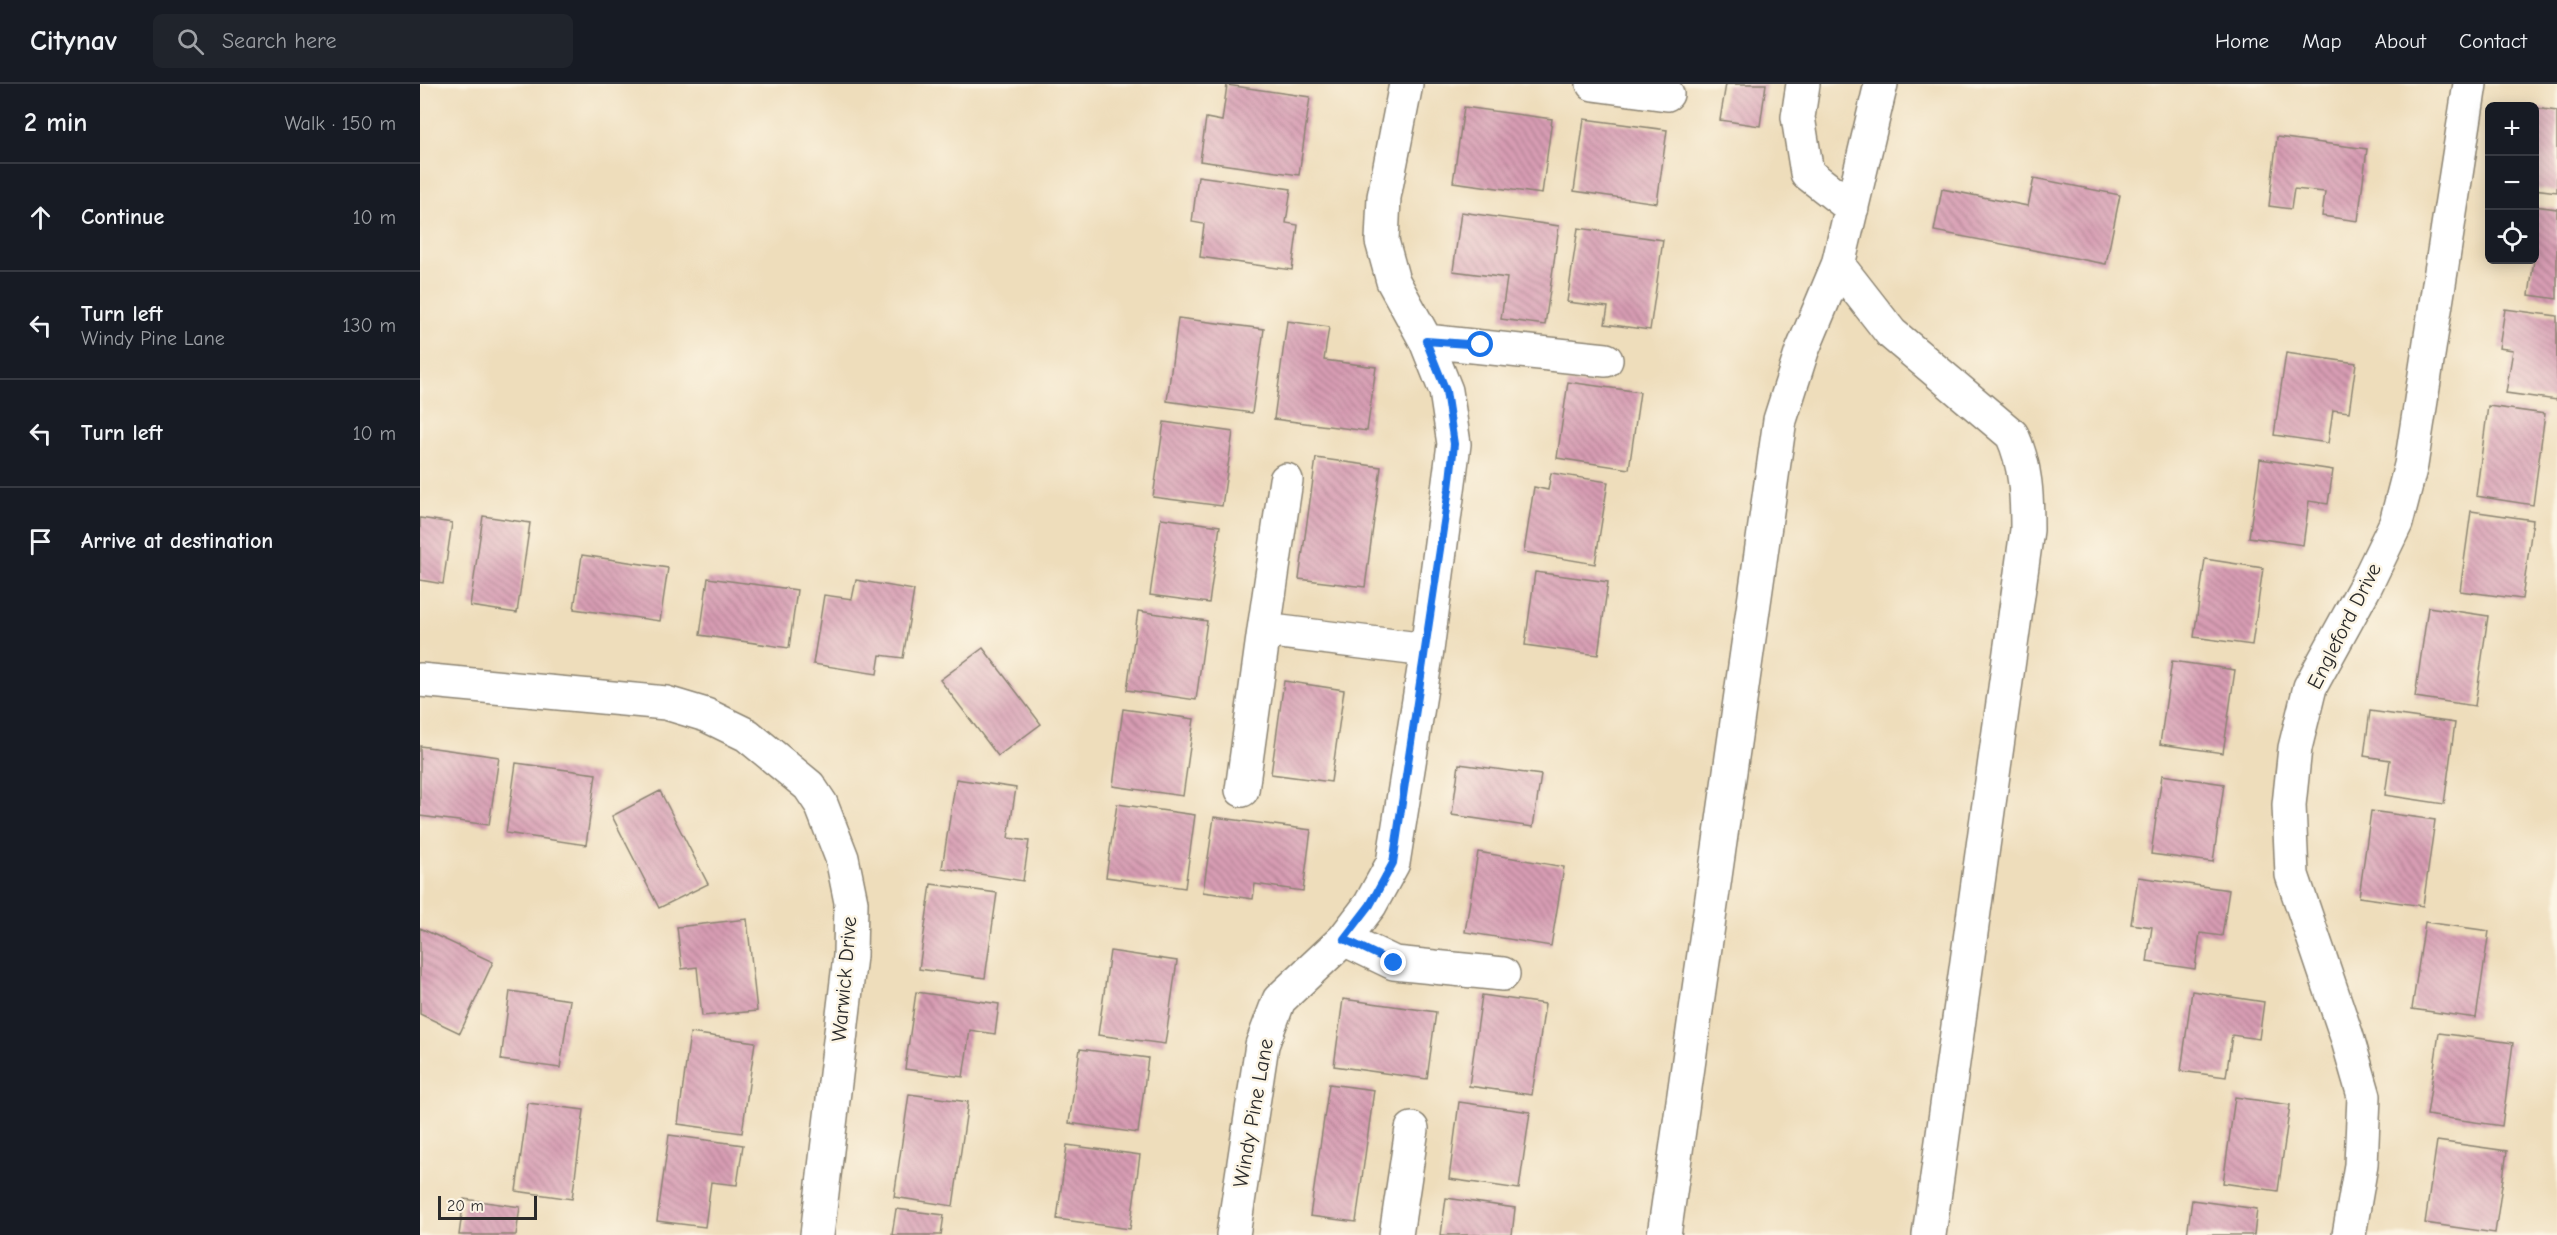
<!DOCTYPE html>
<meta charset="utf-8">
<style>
body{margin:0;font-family:"Comic Neue",sans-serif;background:#20242c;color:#f1f3f6}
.controls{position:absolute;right:18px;top:18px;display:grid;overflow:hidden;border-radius:9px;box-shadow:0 3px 15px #0003}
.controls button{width:54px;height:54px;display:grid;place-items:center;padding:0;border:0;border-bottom:2px solid #363941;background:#171b24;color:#f1f3f6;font:30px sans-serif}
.scale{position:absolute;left:18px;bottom:15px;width:99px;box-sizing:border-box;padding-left:6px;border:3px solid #2b2b2b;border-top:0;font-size:16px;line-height:21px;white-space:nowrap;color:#2b2b2b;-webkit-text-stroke:4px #fcf5e5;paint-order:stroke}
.stop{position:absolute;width:18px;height:18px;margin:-14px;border:4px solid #1a73e8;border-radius:50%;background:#fff}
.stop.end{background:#1a73e8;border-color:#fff;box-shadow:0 2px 6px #0008}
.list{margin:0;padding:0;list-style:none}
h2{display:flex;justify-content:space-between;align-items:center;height:78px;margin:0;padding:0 24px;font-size:26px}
h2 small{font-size:20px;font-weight:400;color:#9ea1a6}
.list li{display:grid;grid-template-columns:39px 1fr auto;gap:18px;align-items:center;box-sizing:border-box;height:108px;padding:0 24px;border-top:2px solid #363941}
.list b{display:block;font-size:22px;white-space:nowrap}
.list p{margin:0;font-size:20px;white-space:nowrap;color:#9ea1a6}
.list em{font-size:20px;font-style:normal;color:#9ea1a6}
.icon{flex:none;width:33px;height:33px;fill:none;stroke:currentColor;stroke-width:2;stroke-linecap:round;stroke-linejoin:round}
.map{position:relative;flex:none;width:2137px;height:1151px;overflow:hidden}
header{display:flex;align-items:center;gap:36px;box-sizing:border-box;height:84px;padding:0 30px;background:#171b24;border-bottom:2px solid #363941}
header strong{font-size:28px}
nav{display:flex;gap:33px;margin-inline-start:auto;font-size:21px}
.search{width:420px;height:54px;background:#20242c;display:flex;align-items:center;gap:15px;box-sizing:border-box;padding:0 21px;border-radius:9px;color:#9ea1a6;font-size:22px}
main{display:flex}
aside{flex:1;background:#171b24}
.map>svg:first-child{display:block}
</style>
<header>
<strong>Citynav</strong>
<div class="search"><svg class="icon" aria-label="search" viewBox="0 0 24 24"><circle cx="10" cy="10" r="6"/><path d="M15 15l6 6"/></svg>Search here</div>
<nav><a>Home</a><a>Map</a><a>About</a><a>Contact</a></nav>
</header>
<main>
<aside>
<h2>2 min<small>Walk · 150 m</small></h2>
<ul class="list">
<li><svg class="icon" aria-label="ahead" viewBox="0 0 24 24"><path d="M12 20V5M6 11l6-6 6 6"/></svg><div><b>Continue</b></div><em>10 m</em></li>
<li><svg class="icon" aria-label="left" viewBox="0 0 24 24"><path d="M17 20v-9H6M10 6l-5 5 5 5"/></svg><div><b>Turn left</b><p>Windy Pine Lane</p></div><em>130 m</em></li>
<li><svg class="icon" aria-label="left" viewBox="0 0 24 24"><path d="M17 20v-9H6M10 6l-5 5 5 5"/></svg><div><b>Turn left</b></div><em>10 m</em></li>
<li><svg class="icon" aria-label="arrive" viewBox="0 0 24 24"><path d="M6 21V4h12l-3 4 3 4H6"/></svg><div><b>Arrive at destination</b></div></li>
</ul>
</aside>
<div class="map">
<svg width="2137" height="1151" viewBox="0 0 2137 1151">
<defs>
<pattern id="building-back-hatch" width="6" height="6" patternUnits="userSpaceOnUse" patternTransform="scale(1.5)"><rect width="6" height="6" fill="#d79cb3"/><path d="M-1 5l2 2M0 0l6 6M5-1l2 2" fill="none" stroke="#af7f92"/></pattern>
</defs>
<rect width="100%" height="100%" fill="#fcf5e5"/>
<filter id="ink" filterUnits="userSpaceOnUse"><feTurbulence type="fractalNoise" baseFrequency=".0167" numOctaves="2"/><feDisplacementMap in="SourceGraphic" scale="12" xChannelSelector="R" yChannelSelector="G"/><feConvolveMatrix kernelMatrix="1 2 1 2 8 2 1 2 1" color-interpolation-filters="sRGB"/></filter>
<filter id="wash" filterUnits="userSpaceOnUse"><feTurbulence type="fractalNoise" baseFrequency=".008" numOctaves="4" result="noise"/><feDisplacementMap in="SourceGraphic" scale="24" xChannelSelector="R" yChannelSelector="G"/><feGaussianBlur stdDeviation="1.35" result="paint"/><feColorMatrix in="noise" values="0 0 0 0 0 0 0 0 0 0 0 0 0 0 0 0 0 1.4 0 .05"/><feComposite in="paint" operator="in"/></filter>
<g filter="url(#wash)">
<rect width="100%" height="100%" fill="#edb"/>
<g id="blocks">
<path fill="url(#building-back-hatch)" d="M1306 0H1346L1340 42 1300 36Z
M807 1 890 13 879 91 780 77 786 34 802 37Z
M1044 23 1132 35 1122 110 1033 98Z
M2115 24 2137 27V108L2114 105Z
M1164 35 1247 46 1237 119 1154 107Z
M1857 53 1947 65 1938 137 1902 132 1905 108 1874 105 1871 125 1849 122Z
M778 92 871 105 866 139 878 141 872 186 780 173 784 140 772 138Z
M1614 94 1700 111 1686 180 1514 147 1522 105 1608 122Z
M2114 122 2137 125V215L2109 211 2115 169Z
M1041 128 1139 142 1125 241 1081 235 1087 194 1033 187Z
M1158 144 1243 156 1230 246 1185 240 1188 223 1147 218Z
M2085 225 2137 232V316L2086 309 2093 266 2079 264Z
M758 234 844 245 832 329 747 317Z
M867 237 909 243 904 276 956 283 947 347 854 335Z
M1866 269 1936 279 1929 328 1913 326 1908 359 1854 351Z
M1148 298 1220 308 1209 385 1137 374Z
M2068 322 2125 330 2113 421 2056 412Z
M744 338 813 348 802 422 733 413Z
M896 374 961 383 945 503 879 495Z
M1840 375 1913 386 1908 420 1889 417 1883 461 1829 453Z
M1131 389 1188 398 1175 480 1104 468 1114 403 1128 406Z
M2051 427 2113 436 2102 515 2040 507Z
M63 432 110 439 97 529 50 522Z
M0 434 32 439 23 500 0 496Z
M741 434 800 442 789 519 730 511Z
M162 471 248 484 240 537 154 525Z
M1785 475 1843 484 1832 561 1774 553Z
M1115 488 1188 498 1178 571 1105 561Z
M288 494 377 506 369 564 280 551Z
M436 496 494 506 483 574 460 571 457 590 393 580 404 511 432 515Z
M2008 523 2068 532 2055 622 1995 613Z
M718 527 787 537 776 616 707 606Z
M563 564 621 640 578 672 520 596Z
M1752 577 1815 586 1803 669 1740 660Z
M864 597 924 606 911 698 851 690Z
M703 625 774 635 763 712 693 702Z
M1950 627 2035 639 2024 720 1965 711 1970 676 1944 672Z
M0 662 79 673 69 741 0 732Z
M96 679 176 690 166 761 86 749Z
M1039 680 1121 691 1113 743 1032 731Z
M1742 691 1804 700 1793 778 1731 770Z
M536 695 596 704 588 754 609 757 603 797 522 784Z
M240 707 288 800 239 824 192 732Z
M697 720 775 731 765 804 686 793Z
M1951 727 2015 736 2003 822 1939 813Z
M794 733 891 746 883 807 835 800 833 815 783 808Z
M1058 768 1144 783 1131 862 1045 848Z
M1718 793 1809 806 1802 852 1780 849 1775 885 1727 878 1732 843 1711 840Z
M511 800 577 809 565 894 499 885Z
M327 835 337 927 282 932 277 883 262 885 257 843Z
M2005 838 2069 847 2056 934 1992 925Z
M0 844 73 878 40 949 0 930Z
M690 867 757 877 745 960 678 951Z
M90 907 150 916 140 984 81 976Z
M1772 907 1844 918 1839 955 1812 951 1806 993 1761 987Z
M496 908 579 920 575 950 550 946 543 993 485 985Z
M1062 911 1125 920 1112 1011 1049 1002Z
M923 915 1016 928 1007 995 914 982Z
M270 949 335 958 322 1049 258 1040Z
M2019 949 2093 959 2082 1042 2007 1031Z
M660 965 728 974 718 1049 649 1039Z
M909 1000 954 1006 936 1138 890 1132Z
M489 1010 548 1018 533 1122 474 1113Z
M1815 1013 1870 1021 1858 1107 1803 1099Z
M1039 1018 1110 1028 1099 1105 1029 1095Z
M108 1019 164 1026 152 1115 96 1107Z
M249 1051 323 1061 317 1101 291 1098 285 1143 237 1137Z
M2017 1057 2087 1067 2075 1149 2005 1139Z
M647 1061 720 1071 710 1145 637 1135Z
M1026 1114 1095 1124 1092 1151H1021Z
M44 1115 100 1123 96 1151H39Z
M1772 1116 1837 1125 1834 1151H1767Z
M476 1125 524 1131 521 1151H472Z"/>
</g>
</g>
<g filter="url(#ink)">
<use href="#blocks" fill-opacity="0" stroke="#8c8473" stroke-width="1.5"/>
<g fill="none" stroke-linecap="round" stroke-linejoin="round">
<g stroke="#8c8473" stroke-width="36">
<path id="minor" d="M1173 0 1247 10
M1383 0 1378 33 1387 89 1432 124
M1418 181 1461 0
M1006 257 1186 276
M866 396 844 546 1007 566
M0 596 246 619 286 631 327 651 389 702 401 720 422 774 431 818 430 872 397 1151
M822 706 844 546
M924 855 974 879 1083 890
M813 1151 842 961 859 916 924 855 950 821 973 779 1007 566 1034 360 1026 307 1006 257 973 197 962 157 964 113 986 0
M976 1151 992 1045
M1244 1151 1360 336 1382 267 1418 181 1471 249 1592 351C1606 381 1607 413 1607 446L1509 1151
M1929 1151 1941 1081 1944 1012 1927 953 1872 791 1869 721 1875 664 1890 603 1946 501 1976 439 1991 381 2050 0"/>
</g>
<use href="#minor" stroke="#fff" stroke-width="33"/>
</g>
</g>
<g fill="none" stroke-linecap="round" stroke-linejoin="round" filter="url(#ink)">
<path stroke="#1a73e8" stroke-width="8" d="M974 879 924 855 950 821 973 779 1029 405 1034 360 1026 307 1006 257 1061 261"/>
</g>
<g text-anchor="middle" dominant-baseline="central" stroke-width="5" stroke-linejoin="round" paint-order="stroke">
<g font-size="21" fill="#2b2b2b" stroke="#fcf5e5">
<text transform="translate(1924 542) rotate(-63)">Engleford Drive</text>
<text transform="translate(424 895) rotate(-85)">Warwick Drive</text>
<text transform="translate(833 1029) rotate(-80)">Windy Pine Lane</text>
</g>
</g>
</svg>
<div class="controls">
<button>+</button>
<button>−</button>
<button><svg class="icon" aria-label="locate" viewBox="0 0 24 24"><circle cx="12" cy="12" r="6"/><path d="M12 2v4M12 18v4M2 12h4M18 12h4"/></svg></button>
</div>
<div class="scale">20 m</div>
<div class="stop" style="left:1061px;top:261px"></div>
<div class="stop end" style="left:974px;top:879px"></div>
</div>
</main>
